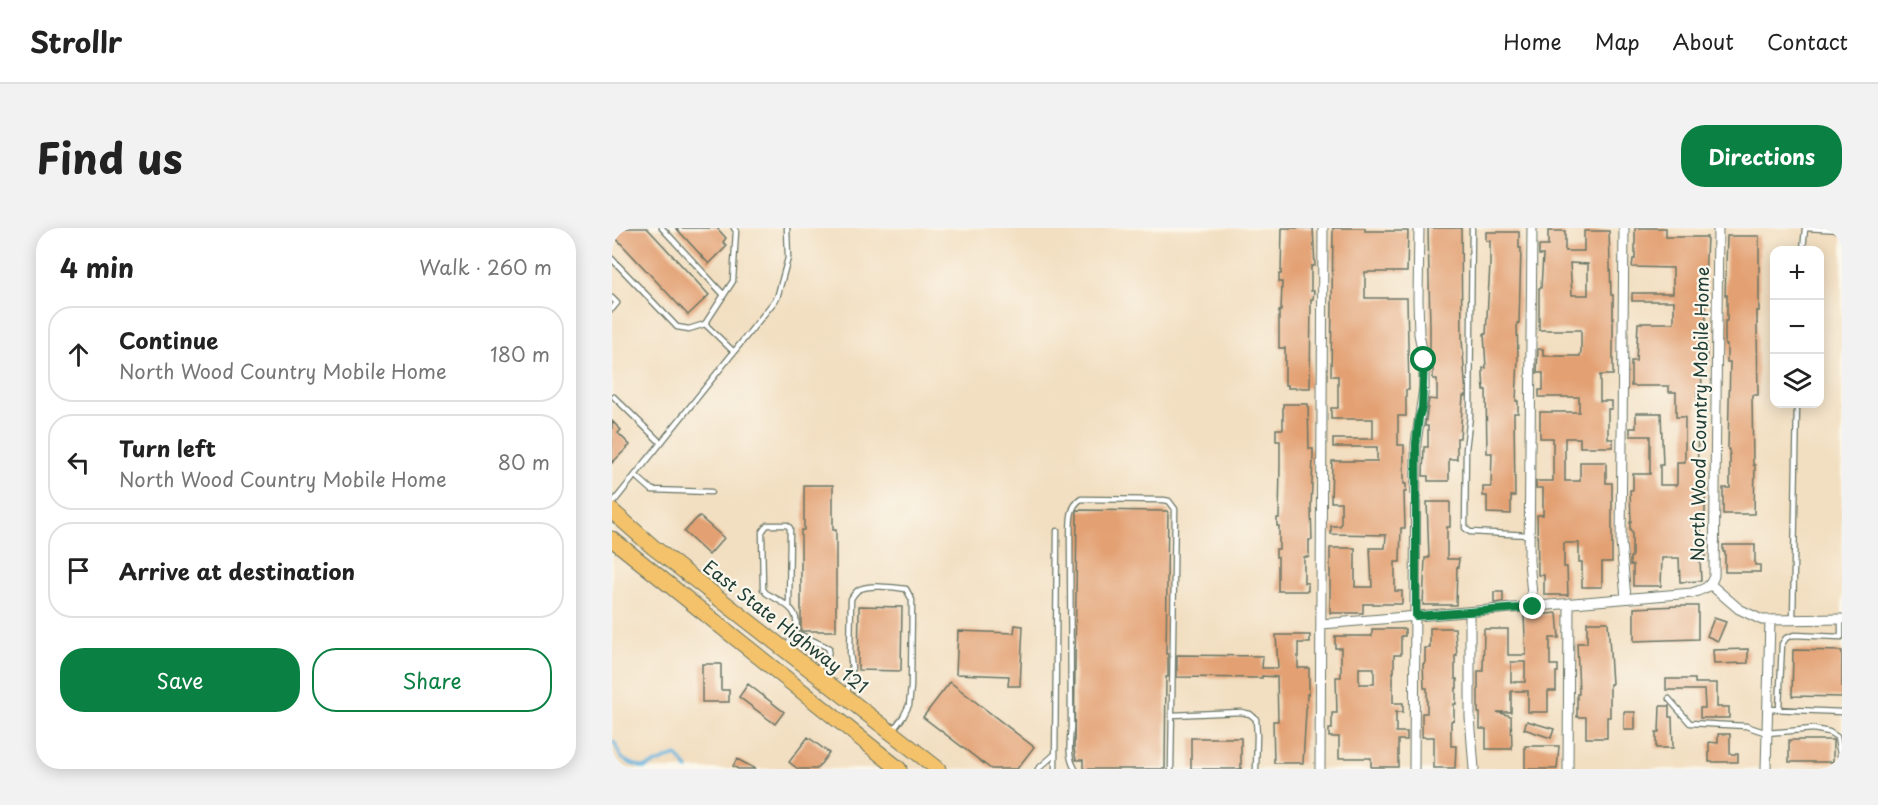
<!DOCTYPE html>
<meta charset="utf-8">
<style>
body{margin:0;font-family:"Playpen Sans",sans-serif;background:#f2f2f2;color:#222}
.controls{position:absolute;right:18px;top:18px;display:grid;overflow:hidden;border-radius:12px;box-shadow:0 3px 15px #0003}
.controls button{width:54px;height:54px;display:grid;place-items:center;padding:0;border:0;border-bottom:2px solid #e0e0e0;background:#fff;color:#222;font:30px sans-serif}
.stop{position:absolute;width:18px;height:18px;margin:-14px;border:4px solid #0b8043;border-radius:50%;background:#fff}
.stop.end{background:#0b8043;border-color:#fff;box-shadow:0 2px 6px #0008}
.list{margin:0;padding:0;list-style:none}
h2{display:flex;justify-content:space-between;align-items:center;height:78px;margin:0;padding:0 24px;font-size:26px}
h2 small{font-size:20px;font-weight:400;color:#767676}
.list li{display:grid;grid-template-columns:39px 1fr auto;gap:18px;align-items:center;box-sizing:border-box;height:96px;margin:0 12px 12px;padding:0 12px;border:2px solid #e0e0e0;border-radius:24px}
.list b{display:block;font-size:22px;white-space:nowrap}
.list p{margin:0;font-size:20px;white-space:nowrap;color:#767676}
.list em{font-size:20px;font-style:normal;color:#767676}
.actions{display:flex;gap:12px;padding:18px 24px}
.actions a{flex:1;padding:14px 0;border:2px solid #0b8043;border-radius:24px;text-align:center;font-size:21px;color:#0b8043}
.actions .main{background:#0b8043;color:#fff}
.icon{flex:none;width:33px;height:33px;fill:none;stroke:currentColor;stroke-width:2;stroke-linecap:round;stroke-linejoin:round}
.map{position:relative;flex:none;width:1230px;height:541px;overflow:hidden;border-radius:24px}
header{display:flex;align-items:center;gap:36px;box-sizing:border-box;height:84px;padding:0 30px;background:#fff;border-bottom:2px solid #e0e0e0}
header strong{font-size:28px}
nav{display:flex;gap:33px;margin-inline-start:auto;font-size:21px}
.intro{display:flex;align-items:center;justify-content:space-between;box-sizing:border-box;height:144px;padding:0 36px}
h1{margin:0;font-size:42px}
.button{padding:15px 27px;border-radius:24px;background:#0b8043;color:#fff;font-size:21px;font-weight:700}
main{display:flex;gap:36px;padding:0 36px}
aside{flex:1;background:#fff;border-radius:24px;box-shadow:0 3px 15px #0003}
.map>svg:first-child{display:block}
</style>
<header>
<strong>Strollr</strong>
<nav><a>Home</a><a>Map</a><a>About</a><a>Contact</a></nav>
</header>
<div class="intro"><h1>Find us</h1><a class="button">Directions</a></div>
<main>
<aside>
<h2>4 min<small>Walk · 260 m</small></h2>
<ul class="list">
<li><svg class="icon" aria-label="ahead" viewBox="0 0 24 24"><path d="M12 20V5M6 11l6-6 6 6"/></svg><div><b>Continue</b><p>North Wood Country Mobile Home</p></div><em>180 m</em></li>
<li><svg class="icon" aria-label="left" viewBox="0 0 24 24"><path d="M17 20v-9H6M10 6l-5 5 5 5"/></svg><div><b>Turn left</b><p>North Wood Country Mobile Home</p></div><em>80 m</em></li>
<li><svg class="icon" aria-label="arrive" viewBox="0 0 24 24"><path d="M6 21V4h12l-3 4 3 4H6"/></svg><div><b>Arrive at destination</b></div></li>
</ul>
<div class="actions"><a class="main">Save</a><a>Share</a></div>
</aside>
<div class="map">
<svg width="1230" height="541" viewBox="0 0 1230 541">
<rect width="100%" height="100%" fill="#fbf7ec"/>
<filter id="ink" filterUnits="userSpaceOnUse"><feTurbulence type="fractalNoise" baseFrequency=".0167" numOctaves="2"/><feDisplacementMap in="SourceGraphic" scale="12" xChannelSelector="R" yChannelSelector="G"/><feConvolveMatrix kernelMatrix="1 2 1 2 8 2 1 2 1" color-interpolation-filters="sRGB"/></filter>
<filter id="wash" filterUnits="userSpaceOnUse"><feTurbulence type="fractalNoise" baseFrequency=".008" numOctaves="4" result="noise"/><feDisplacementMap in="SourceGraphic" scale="24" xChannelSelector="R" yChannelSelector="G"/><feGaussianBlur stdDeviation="1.35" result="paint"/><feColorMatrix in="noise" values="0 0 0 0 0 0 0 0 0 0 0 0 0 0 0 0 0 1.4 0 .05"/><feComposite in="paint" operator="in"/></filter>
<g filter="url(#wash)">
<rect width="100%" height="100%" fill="#f2dec0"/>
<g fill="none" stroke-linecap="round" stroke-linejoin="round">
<path stroke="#66b5e1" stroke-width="3" d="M0 514 3 515C9 535 13 533 32 540L64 527 76 541"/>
</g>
<g id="blocks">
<path fill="#e3a173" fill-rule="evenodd" d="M0 0H35L97 67 76 87 0 6Z
M64 0H105L114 10 111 14 115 18 97 36Z
M670 0H701L703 38H699V63H702L701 71H699L698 160H676V157H673V120H667V83H669L670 54H667V46H669Z
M721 0H753V3H796L795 44H753V70H795L797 162H794V188H786V217H792V256H794V264H792L793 300H789L788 334H783V363H790V376H751V385H718V320H743V359H760L758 320H773L774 307 719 306V298H728L729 295V274H719L720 233H765V219H721V211H761V191H719V180H726V148H719Z
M816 0H849L850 111 854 168H851L848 210H845V231H837V253H816V248H811L812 219H816V198H813L817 171 825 172V151H821V136L817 121H818V101Z
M1023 0H1054V9H1095L1093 50 1095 134H1089L1090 164H1085L1086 257H1093V298H1089V323H1093V330H1088L1089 353 1068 354 1067 330H1050L1049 358H1021V337H1018V329H1020V303H1018V294H1019L1018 262H1021V246H1038V208H1018V200H1024V185H1049L1051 237H1048V257H1065V234H1073V189H1064V164H1057V158H1019V133H1024L1026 95H1061L1062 94V73H1020V65H1061V40L1020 39 1021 31H1023Z
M936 3H953V23H972V3H997L999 67H1001V147H988V173H1000V181H996V211H1001V219H968V210H953V253H968V234H994V255H1000V334H990V359H970V334H967V315H952V339H955L956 367H932V347H926L925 287H931V260H924V253H941V210H928V184H967V169H927V162H931V145H925L926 121H931V128H968L969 123V102H927V60H929L931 27H927V18H936ZM958 35 976 36V67H960Z
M874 4H907V20H909L907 95H905L906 130 904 173H906V185H902L903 268H899V286L875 285V268H871V259H879L880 225H875L874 162H872L871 148V140H874L872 106H874L878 36V13H874Z
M1115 8H1147V83H1145V100L1146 167H1140L1141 237H1143L1142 286H1111V260H1118V227L1116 219 1118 134H1115V117H1113V93H1115V67H1113Z
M671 176H696L697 221H701V229L699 281 700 312H697V329H692V355H696V363H666V329H664V321H667V298H665V290H667L668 237V213H664V201H671Z
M0 193 9 202 6 205 18 217 0 235Z
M192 257H221V302H224V403H189V302H192Z
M815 274H838V299H835V331H847L846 339H845L844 377H811L813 330H817Z
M465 282 556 283 554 426H556V449H554L553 541H471V532H464L462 521Z
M87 288 112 310 97 327 72 304Z
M1111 317H1143V337H1148V344H1113V324H1111Z
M882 364H891V374L882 375Z
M247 378 290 379 289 443 246 442Z
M1066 378H1086V411L1022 413V380Z
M945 385 947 410H938V437H946V444H944V463H936V484H916V463H899V484H885L899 488 900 521H874V501H868V485H866V443H871L872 401H896V427H914L912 388ZM899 434H913V454H899Z
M1102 390 1114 394 1106 413 1095 408Z
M975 394H996L1000 456H998V489H995V510H974V489H965V466H967L965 415H975Z
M403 397 411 398 408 458H396L397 448 344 446 346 403 402 405Z
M818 400H843L845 428H843V451H845V460H844V476H842V492L839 493V518H844L843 540H822V509H810V485H815V460H812L811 436H813V420H818Z
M760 401H793V408H789V427H782V444H781V475H791V484H784V504H795V512H786V539H759V530H727V509H717V501H720V485H725L724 449H729V420H723V408H760ZM747 440H762V456H747Z
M664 407H698V415H686V440H697V466H695L691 535H662L661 493H666L665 449 650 448V450L565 449V427L651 428 650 440H666Z
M1136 421V435L1102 436 1101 422Z
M1181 422 1230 423V469L1180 468Z
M90 436H109V462H117V474H90Z
M1054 451H1083V455H1105V479H1117V490H1088V480H1093L1092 462H1054Z
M338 454 422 519 405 541H379L311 489Z
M136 456 172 484 163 496 127 469Z
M1048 478H1057V489H1060L1061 520H1044V504H1047Z
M1012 484H1023V502H1012Z
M915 493 942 501 939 510 912 501Z
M1106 506H1118V526H1126V534H1097V514L1106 515Z
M196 509 217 525 205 541H186L177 534Z
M579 510H629V541H579Z
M1177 512H1221V534H1177Z
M913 518H947L945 541H913Z
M125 531 144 541H126L121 538Z"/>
</g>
</g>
<g filter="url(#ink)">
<use href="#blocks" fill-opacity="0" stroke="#697565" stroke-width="1.5"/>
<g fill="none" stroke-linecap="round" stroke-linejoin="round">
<g stroke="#697565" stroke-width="7">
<path id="lane" d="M50 0 112 67
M860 0 858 188 854 221 853 300 858 304 917 307
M1193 0 1230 2
M1191 22 1193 1
M0 31 65 99 77 101 93 96 121 53 124 3 122 0
M0 70 5 75 0 81
M93 96 122 124
M2 169 49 215
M23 247 40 262 99 264
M0 276 165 70 176 30 175 0
M177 379 178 300 175 297H155L150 304 151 361 154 365C173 376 190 381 183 407
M1181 392 1185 176
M173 419 183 407H189L217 420 216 427 205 443
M234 466 239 452 240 440 238 426 239 371C240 369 243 365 245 363 253 356 283 359 294 361L300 372 299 459 297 477 291 489 281 502
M1057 471 1078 495 1134 498 1155 505 1201 501 1217 504 1225 509 1229 532 1228 541
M1156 481 1230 484
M1167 481 1170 416 1174 410 1182 407 1229 409V392
M560 487 629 484 638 486 644 491 645 508 644 541
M426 541 443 526
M443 541 445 303
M463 541C455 528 458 514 459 499L458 309C459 295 456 280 469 271L552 272 557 273 563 281 559 541"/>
</g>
<g stroke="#697565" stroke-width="11">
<path id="street" d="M920 0 917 333 921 379
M1012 0 1009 315 1014 370
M1099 357 1127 381 1150 392 1230 391
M858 384V489L862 541
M710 396 1080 365C1092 361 1098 360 1102 348L1106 0
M708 541 711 0
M802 541 804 215 812 160V132L807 106 806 71 807 0
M956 541 957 375
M1154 541 1158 392"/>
</g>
<g stroke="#697565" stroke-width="17">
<path id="primary" d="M0 283 41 319 326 541
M0 311 287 541"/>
</g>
<use href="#lane" stroke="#fff" stroke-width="4.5"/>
<use href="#street" stroke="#fff" stroke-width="9"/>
<use href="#primary" stroke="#f3c26a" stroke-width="15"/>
</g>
</g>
<g fill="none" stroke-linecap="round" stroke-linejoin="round" filter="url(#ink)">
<path stroke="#0b8043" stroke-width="8" d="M812 132 810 180 807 189 804 215V388L921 379"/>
</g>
<g text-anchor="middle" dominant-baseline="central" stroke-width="4.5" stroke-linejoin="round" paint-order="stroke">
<g font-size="18" fill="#1f3d34" stroke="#fbf7ec">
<text transform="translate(1087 186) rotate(-89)">North Wood Country Mobile Home</text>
<text transform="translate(174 398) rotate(38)">East State Highway 121</text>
</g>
</g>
</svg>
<div class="controls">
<button>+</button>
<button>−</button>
<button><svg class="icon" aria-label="layers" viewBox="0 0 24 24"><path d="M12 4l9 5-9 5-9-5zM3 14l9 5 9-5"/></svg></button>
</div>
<div class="stop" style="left:812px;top:132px"></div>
<div class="stop end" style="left:921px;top:379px"></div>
</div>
</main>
